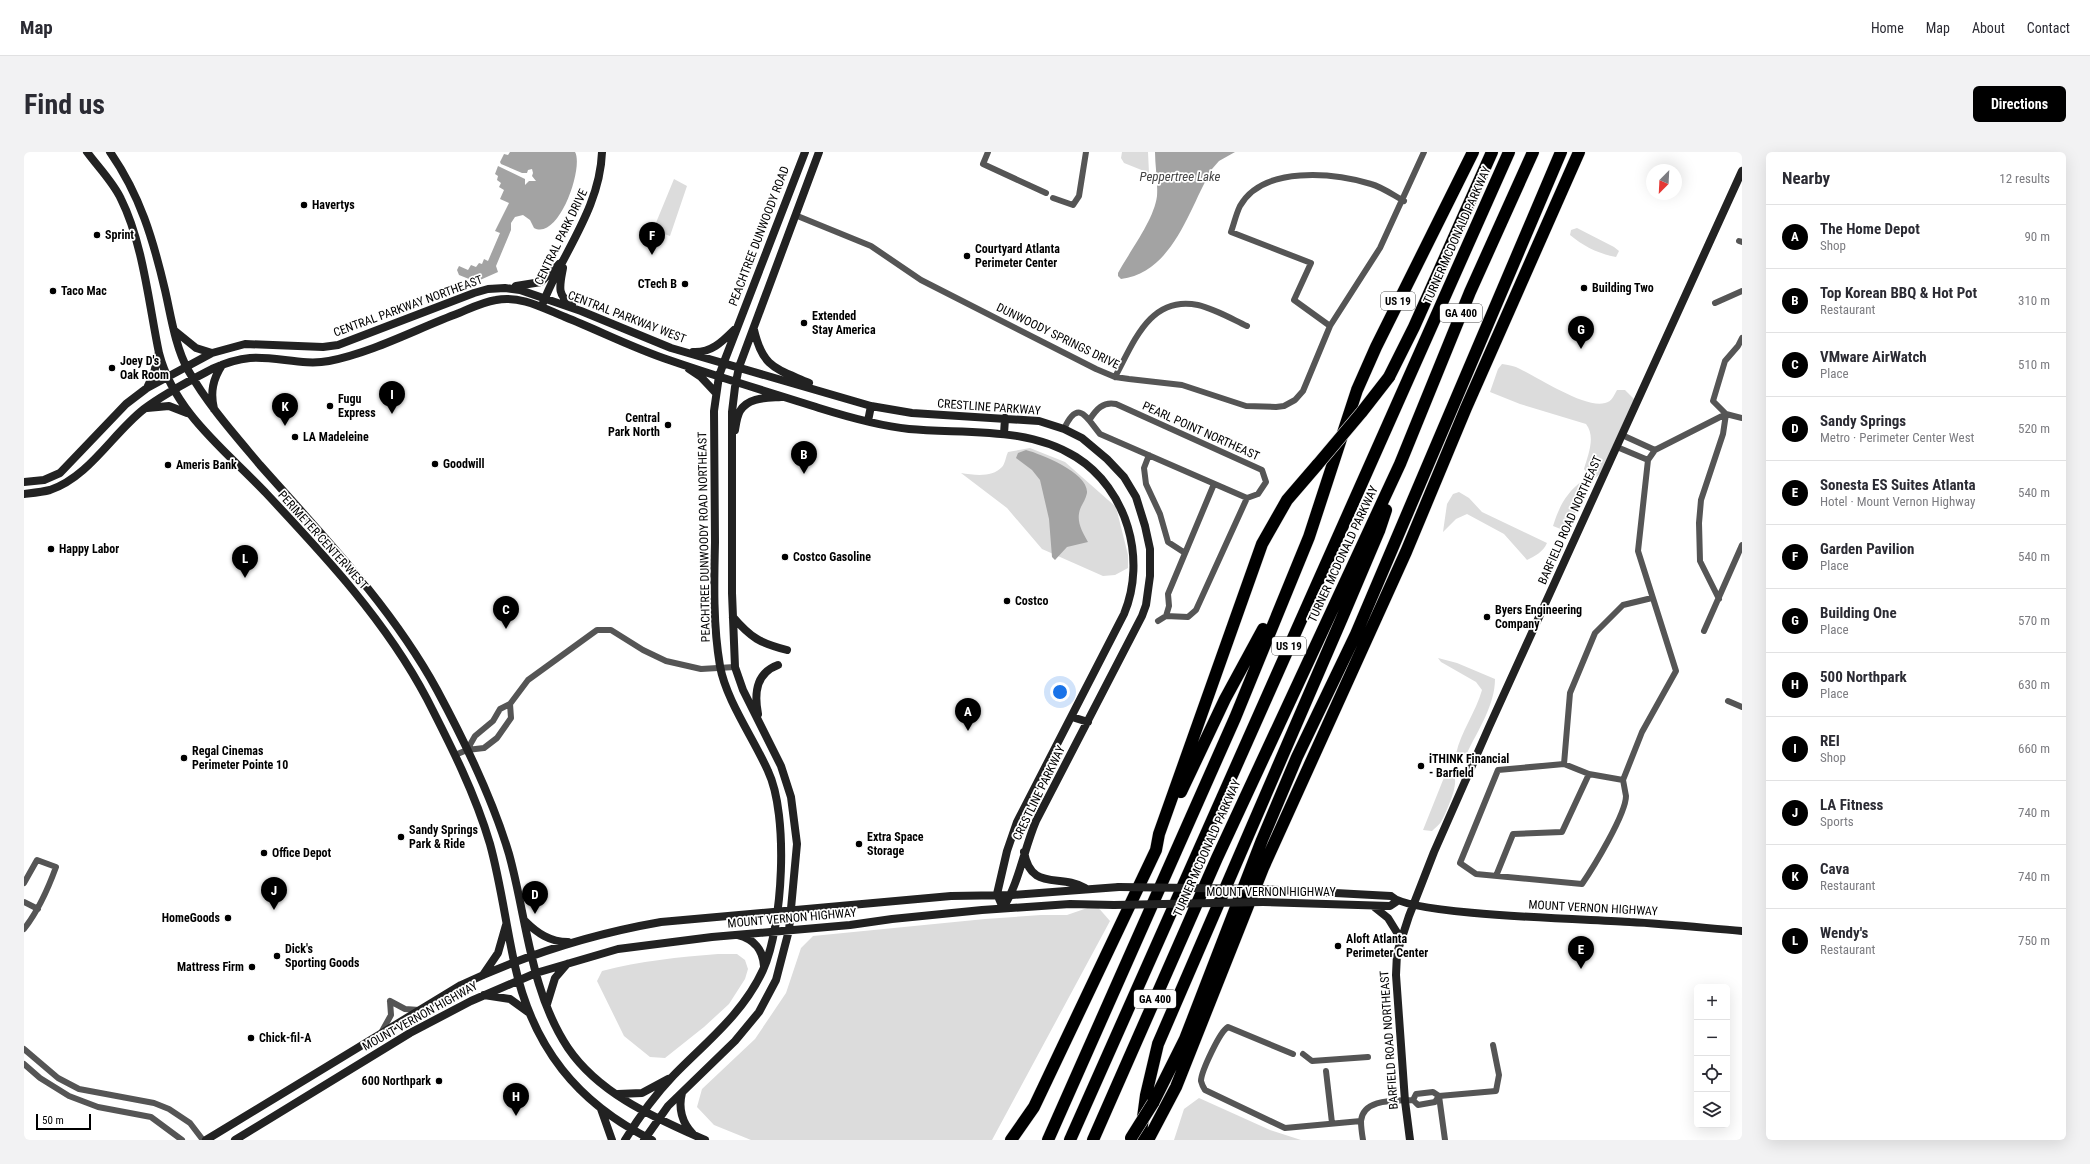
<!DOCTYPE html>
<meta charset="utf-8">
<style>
body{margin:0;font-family:"Roboto Condensed",sans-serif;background:#f2f2f3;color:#2b2b33}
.controls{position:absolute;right:12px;bottom:12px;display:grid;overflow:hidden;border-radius:6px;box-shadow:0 4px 16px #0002}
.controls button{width:36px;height:36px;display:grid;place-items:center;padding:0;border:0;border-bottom:1px solid #e1e1e2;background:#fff;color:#2b2b33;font:20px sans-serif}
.compass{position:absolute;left:1622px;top:12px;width:36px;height:36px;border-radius:50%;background:#fff;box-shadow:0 4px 16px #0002;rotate:204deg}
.scale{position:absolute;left:12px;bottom:10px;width:55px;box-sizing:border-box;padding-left:4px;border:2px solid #000;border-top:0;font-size:11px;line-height:14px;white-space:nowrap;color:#000;-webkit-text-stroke:3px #fff;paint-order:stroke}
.you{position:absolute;left:1036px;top:540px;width:14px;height:14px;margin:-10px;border:3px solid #fff;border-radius:50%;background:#1a73e8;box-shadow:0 0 0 6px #1a73e833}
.badge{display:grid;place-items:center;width:26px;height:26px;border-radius:50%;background:#000;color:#fff;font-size:13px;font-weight:700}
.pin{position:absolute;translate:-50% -33px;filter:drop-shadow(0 1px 2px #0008)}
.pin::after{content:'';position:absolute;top:21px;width:14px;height:12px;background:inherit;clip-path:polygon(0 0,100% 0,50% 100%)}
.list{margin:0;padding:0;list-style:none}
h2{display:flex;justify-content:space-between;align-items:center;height:52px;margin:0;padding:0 16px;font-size:17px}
h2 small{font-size:13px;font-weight:400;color:#7c7c81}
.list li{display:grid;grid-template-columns:26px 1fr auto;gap:12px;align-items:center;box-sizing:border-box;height:64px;padding:0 16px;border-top:1px solid #e1e1e2}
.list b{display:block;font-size:15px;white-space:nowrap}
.list p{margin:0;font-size:13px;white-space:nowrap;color:#7c7c81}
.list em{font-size:13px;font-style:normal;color:#7c7c81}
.icon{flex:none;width:22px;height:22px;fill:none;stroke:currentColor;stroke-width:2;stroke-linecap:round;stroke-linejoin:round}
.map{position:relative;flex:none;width:1718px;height:988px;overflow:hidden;border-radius:6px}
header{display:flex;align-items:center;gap:24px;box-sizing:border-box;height:56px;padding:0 20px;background:#fff;border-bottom:1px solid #e1e1e2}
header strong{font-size:19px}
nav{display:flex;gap:22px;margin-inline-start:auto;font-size:14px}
.intro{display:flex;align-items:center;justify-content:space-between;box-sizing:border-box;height:96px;padding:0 24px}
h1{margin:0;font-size:28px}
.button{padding:10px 18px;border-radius:6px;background:#000;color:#fff;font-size:14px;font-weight:700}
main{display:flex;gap:24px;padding:0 24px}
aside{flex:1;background:#fff;border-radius:6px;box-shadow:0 4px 16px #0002}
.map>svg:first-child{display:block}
</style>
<header>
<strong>Map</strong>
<nav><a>Home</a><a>Map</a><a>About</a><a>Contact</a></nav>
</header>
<div class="intro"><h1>Find us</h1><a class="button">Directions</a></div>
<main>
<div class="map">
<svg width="1718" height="988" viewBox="0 0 1718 988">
<rect width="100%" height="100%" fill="#fff"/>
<path fill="#dcdcdc" d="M1098 0H1124L1125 21 1100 11 1097 6Z
M650 27 663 34 646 84 629 78Z
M1553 76 1590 95 1595 99 1592 105C1575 102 1559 94 1546 83L1547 78Z
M1478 212C1484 213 1491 214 1496 217 1515 226 1562 257 1581 251 1588 250 1590 243 1593 238H1601L1610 247 1576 322 1571 326 1565 324 1560 317C1564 303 1572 285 1562 272L1496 252 1466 240 1474 217Z
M1006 296 1041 310 1092 355 1104 403V416L1091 423 1079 424 1018 397 983 356 937 321C950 323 968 326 978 315 981 312 982 304 984 300Z
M1558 329 1562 334 1547 371 1539 378 1529 374C1535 355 1542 341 1558 329Z
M1435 340 1445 346 1458 360 1523 391C1519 400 1511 404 1503 408L1480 382 1443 362 1432 367 1419 380 1423 352 1429 342Z
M1414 506 1433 511 1471 527C1471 553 1454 578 1443 601L1437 605 1432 602C1437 579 1452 560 1458 538L1452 530 1417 510Z
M1421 623 1430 624C1435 632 1422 661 1417 670 1415 673 1411 676 1408 679L1399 678Z
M1072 753 1086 769 968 988H727L690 973 673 955 678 937 731 887 762 841 777 796 789 784 961 767 1017 763H1043Z
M694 802H713L721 808 724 817 721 827 705 852 680 875 641 906 626 905 600 884 573 829 578 819C616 809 655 805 694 802Z
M1175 946 1246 978 1277 988H1150L1160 957Z"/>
<path fill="#a3a3a3" d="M486 0H551C560 15 535 89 510 76L506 68 499 63 491 65 487 71V78L472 114 474 120 447 132 445 127 435 123 433 118 435 114 444 118 447 113 452 115 455 111 458 112 460 107 464 109 476 81 471 79 485 51 476 47 480 38 475 35 477 31 473 28 474 24 471 22 474 14 501 27V33L505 29H512L508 24 509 21 508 17 504 18 503 21H498L477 12 476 10 480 2 484 3Z
M1131 0H1211L1195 9 1188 17C1165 56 1150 120 1097 127L1094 124V121C1106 99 1130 68 1133 44 1134 30 1131 14 1131 0Z
M1002 298C1017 302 1065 321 1063 341 1062 346 1059 351 1057 355 1051 368 1058 379 1064 390L1043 395 1031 408 1028 405 1025 367 1016 328 1008 318 992 306 994 301Z"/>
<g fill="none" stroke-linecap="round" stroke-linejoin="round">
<g stroke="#dbdbdb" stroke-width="13">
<path id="highway" d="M1365 225 1390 175 1468 0
M1157 640 1201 547 1239 477
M1129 951 1161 887 1238 688 1273 605 1332 482 1537 0
M987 988 1010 955 1132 698 1135 682 1238 392 1263 348 1294 312
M1024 988 1211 566 1285 385 1333 238 1352 195 1449 0
M1046 988 1485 0
M1069 988 1193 706 1376 312 1446 140 1509 0
M1116 988 1122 943 1134 892 1318 466 1355 379 1362 358
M1124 988 1152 935 1239 716 1382 400 1442 256 1555 0"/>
</g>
<path stroke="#555" stroke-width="6" d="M964 0 959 12 1022 41
M1029 46 1049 53 1055 44 1062 0
M771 63 847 94 897 128 1072 217 1091 225 1105 227 1158 233 1222 254 1252 255 1260 254 1271 248 1279 239 1306 174 1356 96 1400 0
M1715 89 1718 90
M1691 151 1718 139
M1306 174 1270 148 1287 111 1207 80C1210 72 1212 62 1216 54 1239 13 1310 21 1347 32 1358 35 1369 43 1380 49
M1091 225C1110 190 1126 143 1174 153 1191 157 1208 167 1223 174
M1040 277C1054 246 1062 265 1076 282L1223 346 1234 342 1242 330 1238 318 1092 252C1079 249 1072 258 1066 267
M1598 283 1631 298
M1593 295 1624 308
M1125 303 1120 316 1122 332 1136 362 1144 390 1161 401
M1695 447 1676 409 1675 371 1677 348 1699 282 1702 262 1689 249 1701 209 1714 194 1718 186
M1142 464 1164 465 1172 458 1223 346
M1142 464 1145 454 1144 442 1190 332
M1134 469 1142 464
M1680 479 1718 393
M1704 549 1718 555
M443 598 460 596 473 586 487 566 486 552
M431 603 443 598 451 584 469 569 476 557 486 552 504 528 573 478H587L619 498 642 509 677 517 711 515
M1540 612 1565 622 1599 628C1600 633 1601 639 1602 644 1602 662 1569 716 1558 732L1452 722 1436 711 1474 618Z
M1540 612 1546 541 1571 481 1599 453 1628 446
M1599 628 1618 580 1652 519 1614 399 1624 308 1631 298 1702 262 1718 266
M1472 724 1489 682 1538 680 1565 622
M0 731 13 708 32 715C24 737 15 758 0 777
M0 750 14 757
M366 849 381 857 395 858
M357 881 367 863 366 849
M0 897 34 926 55 937 130 951 145 957 166 971 179 988
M1269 902 1204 875C1196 879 1177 920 1177 929 1178 933 1179 935 1181 938L1261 976 1337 969
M1279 902 1288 909 1344 905
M0 912 16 926 45 944 74 955 127 965 158 988
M1302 919 1308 971
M1415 944 1421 988
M1389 948 1392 942 1409 940 1415 944 1472 939 1475 923 1469 893
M1339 988C1338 982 1337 975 1337 969 1339 946 1372 949 1389 948L1394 953 1411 950 1415 944"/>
<path stroke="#222" stroke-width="8" d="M63 0C74 15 89 30 97 47 119 91 125 153 135 201 150 260 201 298 241 340 301 404 362 469 403 547 427 594 451 641 466 692 477 732 482 774 491 814 509 895 553 951 628 988
M86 0C116 43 129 87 141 138 147 164 151 194 164 218 184 253 210 282 236 313 299 384 367 454 413 538 441 590 468 645 485 702 503 767 506 839 544 896 576 943 632 966 681 988
M539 116C536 133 532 143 548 153
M492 134 517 130 535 112
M519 151C539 100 576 56 578 0
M730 178C739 216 751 216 785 231
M151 179 172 196 188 201
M669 200C687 201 698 190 710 178
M665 217 677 225 692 241
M123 236 130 221 134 203
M123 256 145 254 163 261
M190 257C186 240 189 227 198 213
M844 269 847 254
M711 278C712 272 713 264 716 259 724 245 743 246 757 245
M980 282 981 266
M0 330 20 328 36 321 102 252 123 236 188 201 221 192 299 195 314 193 450 141 464 137 481 136 496 138 557 159 647 196 847 254 888 261 1015 269 1040 277 1058 286 1083 307 1100 325 1112 345 1121 374 1126 397V424L1122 453 1118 464 1012 669C1000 697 995 731 979 756
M0 342C8 341 18 340 26 338 65 325 89 281 120 257 141 241 165 229 188 217 199 212 214 207 226 206 252 204 279 214 305 209 350 200 392 177 435 161 447 156 459 150 472 148 496 143 519 156 541 165 576 179 609 196 645 208 694 225 745 240 795 256 824 265 855 274 885 277 940 282 1003 274 1052 305 1103 337 1123 407 1100 462L993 670 983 699 973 742 979 756
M709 465C727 486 736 491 763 498
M734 562C730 541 732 521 754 513
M1048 565 1064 570
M1000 700C1007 740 1036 721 1061 736
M1238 737 1367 744C1387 764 1568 767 1606 770 1644 772 1681 776 1718 779
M1239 750 1366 754 1372 750
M1349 754 1364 766 1377 787
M501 769C513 781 526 790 544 790
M714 783C730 787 739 798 740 814
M459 823 474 801 482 773
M460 843 486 847 504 860
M523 852 531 826 543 812
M658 941C654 956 658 971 669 982
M594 942 618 941 644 927
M577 957 588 988
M182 988 437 833C501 803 568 782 637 770L927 744 988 743 1095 735
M211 988 386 881 447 849 512 821 594 797 688 785 826 773 868 767 958 758 1046 752 1090 753
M601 988C615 965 630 944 649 924 681 891 719 862 739 818 759 774 765 663 744 619 730 587 702 548 696 514 689 473 690 431 691 390 691 346 690 302 690 259L695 224 700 210 781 0
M620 988 644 954 711 889 735 860 752 828 765 778 773 692 767 645 757 614 719 538 711 515 708 441V260L711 235 715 215 795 0
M1386 988 1381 949 1372 823 1373 801 1385 764 1410 700 1465 575 1718 19"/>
<use href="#highway" stroke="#000" stroke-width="12"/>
<g stroke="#dbdbdb" stroke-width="13" stroke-linecap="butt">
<path id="highway-bridge" d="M1294 312 1337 261 1365 225
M1107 986 1129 951"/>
</g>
<path stroke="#222" stroke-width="8" d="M1095 735 1238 737
M1090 753 1239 750"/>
<use href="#highway-bridge" stroke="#000" stroke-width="12"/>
</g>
<g fill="#000" stroke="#fff" stroke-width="1.5">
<circle cx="280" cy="53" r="4"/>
<circle cx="73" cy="83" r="4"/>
<circle cx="943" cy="104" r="4"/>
<circle cx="661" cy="132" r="4"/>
<circle cx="1560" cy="136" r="4"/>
<circle cx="29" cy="139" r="4"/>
<circle cx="780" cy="171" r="4"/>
<circle cx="88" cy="216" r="4"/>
<circle cx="306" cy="254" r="4"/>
<circle cx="644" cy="273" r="4"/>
<circle cx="271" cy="285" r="4"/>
<circle cx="411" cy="312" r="4"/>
<circle cx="144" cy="313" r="4"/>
<circle cx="27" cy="397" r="4"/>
<circle cx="761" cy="405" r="4"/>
<circle cx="983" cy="449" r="4"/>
<circle cx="1463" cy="465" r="4"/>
<circle cx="160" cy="606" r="4"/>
<circle cx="1397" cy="614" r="4"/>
<circle cx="377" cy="685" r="4"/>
<circle cx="835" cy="692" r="4"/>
<circle cx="240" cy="701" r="4"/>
<circle cx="204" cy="766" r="4"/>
<circle cx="1314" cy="794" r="4"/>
<circle cx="253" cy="804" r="4"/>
<circle cx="228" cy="815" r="4"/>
<circle cx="227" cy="886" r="4"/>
<circle cx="415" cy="929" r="4"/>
</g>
<g text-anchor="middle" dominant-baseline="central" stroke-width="3.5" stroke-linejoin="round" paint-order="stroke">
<g fill="#fff" stroke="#4c4c4c" stroke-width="1">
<rect x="1357" y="140" width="34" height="18" rx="3"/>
<rect x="1416" y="152" width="42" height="18" rx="3"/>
<rect x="1248" y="485" width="34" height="18" rx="3"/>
<rect x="1110" y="838" width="42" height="18" rx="3"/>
</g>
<g font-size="11" font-weight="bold" fill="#000">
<text x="1374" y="149">US 19</text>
<text x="1437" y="161">GA 400</text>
<text x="1265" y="494">US 19</text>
<text x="1131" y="847">GA 400</text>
</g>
<g font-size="12" font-weight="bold" fill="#000" stroke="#fff" text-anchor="start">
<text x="288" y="53">Havertys</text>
<text x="81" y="83">Sprint</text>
<text x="951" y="97">Courtyard Atlanta<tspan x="951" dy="14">Perimeter Center</tspan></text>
<text x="653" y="132" text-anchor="end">CTech B</text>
<text x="1568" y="136">Building Two</text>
<text x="37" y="139">Taco Mac</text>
<text x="788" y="164">Extended<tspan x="788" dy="14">Stay America</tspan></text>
<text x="96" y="209">Joey D's<tspan x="96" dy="14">Oak Room</tspan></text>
<text x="314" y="247">Fugu<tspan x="314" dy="14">Express</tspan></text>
<text x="636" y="266" text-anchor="end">Central<tspan x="636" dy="14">Park North</tspan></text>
<text x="279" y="285">LA Madeleine</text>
<text x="419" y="312">Goodwill</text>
<text x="152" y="313">Ameris Bank</text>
<text x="35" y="397">Happy Labor</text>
<text x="769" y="405">Costco Gasoline</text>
<text x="991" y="449">Costco</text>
<text x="1471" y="458">Byers Engineering<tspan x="1471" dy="14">Company</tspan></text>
<text x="168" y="599">Regal Cinemas<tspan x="168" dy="14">Perimeter Pointe 10</tspan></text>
<text x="1405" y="607">iTHINK Financial<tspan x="1405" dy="14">- Barfield</tspan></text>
<text x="385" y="678">Sandy Springs<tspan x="385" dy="14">Park &amp; Ride</tspan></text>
<text x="843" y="685">Extra Space<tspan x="843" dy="14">Storage</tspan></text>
<text x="248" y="701">Office Depot</text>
<text x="196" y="766" text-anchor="end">HomeGoods</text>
<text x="1322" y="787">Aloft Atlanta<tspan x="1322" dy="14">Perimeter Center</tspan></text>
<text x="261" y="797">Dick's<tspan x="261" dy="14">Sporting Goods</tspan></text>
<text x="220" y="815" text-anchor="end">Mattress Firm</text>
<text x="235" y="886">Chick-fil-A</text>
<text x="407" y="929" text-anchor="end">600 Northpark</text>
</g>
<g font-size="12" fill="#000" stroke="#fff">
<text transform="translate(1433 83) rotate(-66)">TURNER MCDONALD PARKWAY</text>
<text transform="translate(735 84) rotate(-69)">PEACHTREE DUNWOODY ROAD</text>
<text transform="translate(537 85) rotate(-64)">CENTRAL PARK DRIVE</text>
<text transform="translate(384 154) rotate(-20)">CENTRAL PARKWAY NORTHEAST</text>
<text transform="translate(603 165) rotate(21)">CENTRAL PARKWAY WEST</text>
<text transform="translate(1034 184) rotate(26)">DUNWOODY SPRINGS DRIVE</text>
<text transform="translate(965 255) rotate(4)">CRESTLINE PARKWAY</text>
<text transform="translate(1177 279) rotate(24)">PEARL POINT NORTHEAST</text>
<text transform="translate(1546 368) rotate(-66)">BARFIELD ROAD NORTHEAST</text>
<text transform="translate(680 385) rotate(-91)">PEACHTREE DUNWOODY ROAD NORTHEAST</text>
<text transform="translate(299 388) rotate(48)">PERIMETER CENTER WEST</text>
<text transform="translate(1319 402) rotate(-65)">TURNER MCDONALD PARKWAY</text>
<text transform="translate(1015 641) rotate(-64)">CRESTLINE PARKWAY</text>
<text transform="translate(1183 696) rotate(-66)">TURNER MCDONALD PARKWAY</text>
<text x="1247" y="740">MOUNT VERNON HIGHWAY</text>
<text transform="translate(1569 756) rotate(3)">MOUNT VERNON HIGHWAY</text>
<text transform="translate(768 766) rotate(-5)">MOUNT VERNON HIGHWAY</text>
<text transform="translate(396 864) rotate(-29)">MOUNT VERNON HIGHWAY</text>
<text transform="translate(1365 888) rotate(-94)">BARFIELD ROAD NORTHEAST</text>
</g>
<g font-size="13" font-style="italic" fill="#444" stroke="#fff">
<text x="1156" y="24">Peppertree Lake</text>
</g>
</g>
</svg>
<div class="controls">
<button>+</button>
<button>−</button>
<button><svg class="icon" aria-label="locate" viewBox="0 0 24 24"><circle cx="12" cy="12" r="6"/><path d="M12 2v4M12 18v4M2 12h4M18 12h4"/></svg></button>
<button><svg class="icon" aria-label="layers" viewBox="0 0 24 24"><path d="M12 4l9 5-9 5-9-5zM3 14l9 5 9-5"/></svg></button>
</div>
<svg class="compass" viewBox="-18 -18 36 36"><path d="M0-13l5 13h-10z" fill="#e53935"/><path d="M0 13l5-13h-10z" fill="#7c7c81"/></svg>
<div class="scale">50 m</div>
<div class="you"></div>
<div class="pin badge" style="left:944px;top:579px">A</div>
<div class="pin badge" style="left:780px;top:322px">B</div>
<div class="pin badge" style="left:482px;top:477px">C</div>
<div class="pin badge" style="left:511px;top:762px">D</div>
<div class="pin badge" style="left:1557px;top:817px">E</div>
<div class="pin badge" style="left:628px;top:103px">F</div>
<div class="pin badge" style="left:1557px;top:197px">G</div>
<div class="pin badge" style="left:492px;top:964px">H</div>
<div class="pin badge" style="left:368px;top:262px">I</div>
<div class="pin badge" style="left:250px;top:758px">J</div>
<div class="pin badge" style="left:261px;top:274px">K</div>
<div class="pin badge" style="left:221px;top:426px">L</div>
</div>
<aside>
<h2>Nearby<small>12 results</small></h2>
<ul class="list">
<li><span class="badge">A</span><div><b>The Home Depot</b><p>Shop</p></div><em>90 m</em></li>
<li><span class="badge">B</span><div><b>Top Korean BBQ &amp; Hot Pot</b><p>Restaurant</p></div><em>310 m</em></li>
<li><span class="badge">C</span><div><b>VMware AirWatch</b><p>Place</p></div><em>510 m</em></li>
<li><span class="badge">D</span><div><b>Sandy Springs</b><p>Metro · Perimeter Center West</p></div><em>520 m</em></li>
<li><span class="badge">E</span><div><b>Sonesta ES Suites Atlanta</b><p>Hotel · Mount Vernon Highway</p></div><em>540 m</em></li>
<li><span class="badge">F</span><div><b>Garden Pavilion</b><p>Place</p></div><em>540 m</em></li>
<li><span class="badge">G</span><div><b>Building One</b><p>Place</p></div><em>570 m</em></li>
<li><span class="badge">H</span><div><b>500 Northpark</b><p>Place</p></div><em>630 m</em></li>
<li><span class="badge">I</span><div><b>REI</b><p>Shop</p></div><em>660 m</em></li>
<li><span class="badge">J</span><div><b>LA Fitness</b><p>Sports</p></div><em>740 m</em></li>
<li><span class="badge">K</span><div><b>Cava</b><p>Restaurant</p></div><em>740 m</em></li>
<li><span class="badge">L</span><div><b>Wendy's</b><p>Restaurant</p></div><em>750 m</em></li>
</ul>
</aside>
</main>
